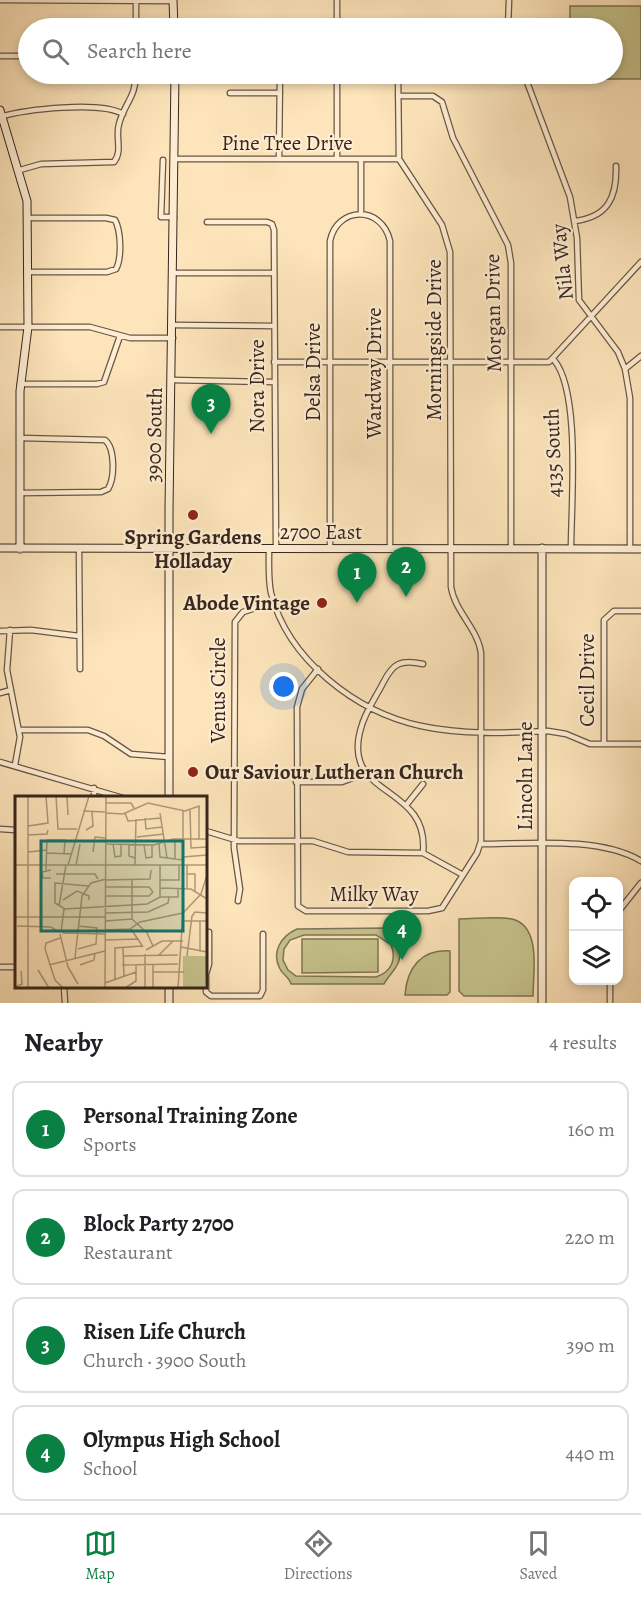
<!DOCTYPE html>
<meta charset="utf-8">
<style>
body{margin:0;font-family:Alegreya,serif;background:#f2f2f2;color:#202124}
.controls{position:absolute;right:18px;bottom:18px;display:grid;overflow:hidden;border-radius:12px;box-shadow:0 3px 9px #0003}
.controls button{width:54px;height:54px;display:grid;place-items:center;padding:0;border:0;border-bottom:2px solid #e0e0e0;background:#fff;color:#202124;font:30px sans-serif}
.you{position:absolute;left:284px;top:687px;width:21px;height:21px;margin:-15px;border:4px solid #fff;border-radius:50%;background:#1a73e8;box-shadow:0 0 0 9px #1a73e833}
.badge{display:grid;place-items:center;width:39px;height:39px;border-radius:50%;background:#0b8043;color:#fff;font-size:20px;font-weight:700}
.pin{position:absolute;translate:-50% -50px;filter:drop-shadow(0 2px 3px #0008)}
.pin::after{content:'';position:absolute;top:32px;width:21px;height:18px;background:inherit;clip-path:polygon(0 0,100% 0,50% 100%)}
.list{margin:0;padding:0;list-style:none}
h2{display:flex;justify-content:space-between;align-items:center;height:78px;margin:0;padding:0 24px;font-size:26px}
h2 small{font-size:20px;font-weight:400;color:#757577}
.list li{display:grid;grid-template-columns:39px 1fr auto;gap:18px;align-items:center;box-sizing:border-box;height:96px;margin:0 12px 12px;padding:0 12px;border:2px solid #e0e0e0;border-radius:12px}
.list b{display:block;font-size:22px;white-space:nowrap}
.list p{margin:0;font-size:20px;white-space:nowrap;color:#757577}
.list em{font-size:20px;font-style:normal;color:#757577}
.icon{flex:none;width:33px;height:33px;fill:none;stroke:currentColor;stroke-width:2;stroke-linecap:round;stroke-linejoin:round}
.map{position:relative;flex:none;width:641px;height:1003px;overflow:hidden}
.search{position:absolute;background:#fff;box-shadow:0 3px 9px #0003;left:18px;right:18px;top:18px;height:66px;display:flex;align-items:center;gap:15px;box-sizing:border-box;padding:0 21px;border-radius:33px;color:#757577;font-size:22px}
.sheet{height:510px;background:#fff}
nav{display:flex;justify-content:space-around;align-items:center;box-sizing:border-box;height:84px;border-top:2px solid #e0e0e0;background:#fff;font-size:16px;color:#757577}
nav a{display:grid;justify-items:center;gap:3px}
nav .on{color:#0b8043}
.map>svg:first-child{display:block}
</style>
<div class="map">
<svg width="641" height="1003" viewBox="0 0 641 1003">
<rect width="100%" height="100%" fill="#fde4ba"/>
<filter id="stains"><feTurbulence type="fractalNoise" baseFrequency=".00333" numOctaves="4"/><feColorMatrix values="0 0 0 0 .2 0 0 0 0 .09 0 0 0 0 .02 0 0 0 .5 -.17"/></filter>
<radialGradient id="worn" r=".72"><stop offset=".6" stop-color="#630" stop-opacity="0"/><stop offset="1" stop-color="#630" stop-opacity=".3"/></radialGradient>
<path fill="#c5c28b" stroke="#7e7454" stroke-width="1.5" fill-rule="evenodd" d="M570 6H641V79H570V74H612V28H570Z
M459 919C475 919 496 916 512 919 542 926 533 974 533 996H464L459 991Z
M386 928C388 935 394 938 397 944 406 963 391 971 384 984H291C289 977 283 975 280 969 271 952 281 936 297 929ZM304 935H376L391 945C397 960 391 972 376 977L296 976 288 970 283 960 284 949 290 940Z
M302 939H378V972L302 973Z
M450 951V992L447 995H405C407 968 421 949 450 951Z"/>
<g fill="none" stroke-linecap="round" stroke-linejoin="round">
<g stroke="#685644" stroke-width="7">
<path id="street" d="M0 0 173 1
M136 0V28
M337 0V28
M174 28H280
M508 28 509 0
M0 56H28
M524 74 570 197 577 238 579 300 618 352 625 369 630 398V549
M230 93H280
M398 96H433L442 102 453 138 508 245 511 263V549
M0 117C26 109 100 101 123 114
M175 159H399
M279 159 280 74
M337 159V74
M361 159V213
M163 160 161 217H174
M20 170 41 164 114 162C123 151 115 137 119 124 124 104 136 97 136 74
M27 218H106L115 220C121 231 122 258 116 269L107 272H27
M575 221C608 217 617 197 616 166
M207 222H267L272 224 274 230 276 548
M173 273H274
M173 325 274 326
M0 327H90L130 338H173
M554 360C581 392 571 505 571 549
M274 362H549L641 262
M625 369 641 356
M172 380 274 382
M20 384H97L104 382 120 336
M20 438 105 440C115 448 115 478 108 489L101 492 20 493
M79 548 80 669
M269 548C269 563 268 579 271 593 288 660 356 712 421 726 462 735 507 733 548 731L566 734 590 744H641
M330 548V241C337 206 382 205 390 241V548
M10 630 7 670 20 737 15 765
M0 631 31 630 79 636
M423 664C401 659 393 663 383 683 376 697 365 712 361 728 340 799 430 783 423 853
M318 669 302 689 297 707 298 906 306 911H428L442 908 477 853 481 841V653C478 629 455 612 451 587L450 252 442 225 399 159 398 74
M0 693 11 690
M19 730H88L104 736 131 754 169 757
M604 744V620L614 611H641
M0 762 123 798
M296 782H342L366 773
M94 798V788
M407 804 423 784
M0 829 16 830
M206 831 239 841H313L348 852 423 853 463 875
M480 844C527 844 599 836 641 861
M238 901 240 889 234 848 235 622 243 612 274 602
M618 912 641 883
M0 967H16
M206 974 209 964V932
M206 977V992L211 996H260L263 990V934
M64 987 65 1003
M610 1003V981"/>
</g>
<g stroke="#37261d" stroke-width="9">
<path id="secondary" d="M173 0 174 28
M0 110 27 201 28 327 20 391V549
M0 548 641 549
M169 798V509L175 74
M169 1003V987
M542 1003V548"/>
</g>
<use href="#street" stroke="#feedd2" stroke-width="4.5"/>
<use href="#secondary" stroke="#feedd2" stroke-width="7"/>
</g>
<g fill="#8f2418" stroke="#feedd2" stroke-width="2">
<circle cx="193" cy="515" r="6"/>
<circle cx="322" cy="603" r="6"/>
<circle cx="193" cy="772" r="6"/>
</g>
<g text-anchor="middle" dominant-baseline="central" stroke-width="4.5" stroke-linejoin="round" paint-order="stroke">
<g font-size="21" fill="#37261d" stroke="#feedd2">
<text x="287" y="143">Pine Tree Drive</text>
<text transform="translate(562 262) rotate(-96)">Nila Way</text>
<text transform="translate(493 313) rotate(-91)">Morgan Drive</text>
<text transform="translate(434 340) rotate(-90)">Morningside Drive</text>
<text transform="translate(313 372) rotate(-90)">Delsa Drive</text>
<text transform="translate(374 373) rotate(-90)">Wardway Drive</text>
<text transform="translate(257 386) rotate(-90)">Nora Drive</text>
<text transform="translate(154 435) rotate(-89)">3900 South</text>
<text transform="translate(553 453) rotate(-92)">4135 South</text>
<text x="321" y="532">2700 East</text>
<text transform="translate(587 680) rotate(-90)">Cecil Drive</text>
<text transform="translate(218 690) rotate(-90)">Venus Circle</text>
<text transform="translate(525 776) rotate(-90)">Lincoln Lane</text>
<text x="374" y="894">Milky Way</text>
</g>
<g font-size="21" font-weight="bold" fill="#37261d" stroke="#feedd2">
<text x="193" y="537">Spring Gardens<tspan x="193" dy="24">Holladay</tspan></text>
<text x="310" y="603" text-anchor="end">Abode Vintage</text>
<text x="205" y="772" text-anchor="start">Our Saviour Lutheran Church</text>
</g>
</g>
<g transform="translate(15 796)">
<rect width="192" height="192" fill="#fde4ba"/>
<path d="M168 160H192L190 192H168Z" fill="#c5c28b"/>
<path fill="none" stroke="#ae987b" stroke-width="1.5" d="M41 0 43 33H62M52 0 53 19M91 7H116L119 12M175 14 176 52 192 51M68 15 90 16M91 17 108 18 133 7 170 15 184 10V43M110 17 113 25 146 22M145 17 152 62M130 22 131 33 147 31M13 30 33 27 31 0M71 34 78 30 77 16M13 39 32 38 33 34M122 41 149 38M160 43V64M90 48 139 49 158 43H192M98 48 100 61 106 60V48M114 48V60L120 62M144 48 145 61 168 64M129 49 131 62 137 61V49M13 56 32 54M78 56 80 41 90 42M32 57 57 58M168 61 192 59M0 69H192M53 69 74 0M61 69 65 48M120 69 121 23M145 69V101M168 69V15M172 69V92M31 74 32 44H50L49 58M41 78H80L83 83M172 78H180V95M36 82H28L27 76 36 74M117 83V123M90 84 135 83 136 74M145 84H164V69M73 90 40 87V107L50 113 132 108 145 101H163V92M90 91H134L138 96M145 92 176 93 192 103M90 100H134L138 96M48 104 62 95 74 100V104M44 110 51 69M90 117 133 116 153 107 154 101M168 117 186 98 192 79M0 121H90M117 123 132 137 138 150M90 125 117 123M168 125H192M185 125V156M2 130 36 131 44 136M63 130 82 132 81 148 63 153M116 133 128 151M90 134 115 133 125 126 168 117M46 136 49 113M47 137 90 138M45 138 53 171 63 188M45 142 31 147 30 153 40 184 48 192M90 144 124 143M166 151 192 156M108 152 109 181M131 154 147 145H168M144 159 158 145M108 160 163 159M172 160 177 120 180 116 192 117M60 162 67 100 76 87 91 83M138 168V192M34 169 90 155M65 169 79 164 80 157M107 169 163 168M23 174 34 192M138 176H169M100 184V152L127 150M90 187 121 176M0 191 7 188 6 175M13 192V0M90 192 91 0M110 192 121 185V168M130 192V158M163 192 168 117"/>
<path fill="#0f766e" fill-opacity="0.15" stroke="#0f766e" stroke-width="3" d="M26 45H168V135H26Z"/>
<rect width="192" height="192" fill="none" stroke="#37261d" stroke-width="3"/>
</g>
<rect width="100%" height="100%" filter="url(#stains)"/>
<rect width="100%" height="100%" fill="url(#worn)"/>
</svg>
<div class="controls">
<button><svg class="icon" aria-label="locate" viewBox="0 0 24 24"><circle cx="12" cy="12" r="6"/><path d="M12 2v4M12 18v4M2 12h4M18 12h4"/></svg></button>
<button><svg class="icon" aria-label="layers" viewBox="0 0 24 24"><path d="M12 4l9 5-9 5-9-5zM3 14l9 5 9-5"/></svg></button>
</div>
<div class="you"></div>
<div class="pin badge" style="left:357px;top:603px">1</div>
<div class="pin badge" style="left:406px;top:597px">2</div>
<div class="pin badge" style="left:211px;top:434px">3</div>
<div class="pin badge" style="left:402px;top:960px">4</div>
<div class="search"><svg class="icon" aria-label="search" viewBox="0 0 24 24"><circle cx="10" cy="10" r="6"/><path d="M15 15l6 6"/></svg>Search here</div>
</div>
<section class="sheet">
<h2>Nearby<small>4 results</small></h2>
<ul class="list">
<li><span class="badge">1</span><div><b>Personal Training Zone</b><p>Sports</p></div><em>160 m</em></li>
<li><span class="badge">2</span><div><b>Block Party 2700</b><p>Restaurant</p></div><em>220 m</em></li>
<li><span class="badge">3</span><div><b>Risen Life Church</b><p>Church · 3900 South</p></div><em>390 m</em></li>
<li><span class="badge">4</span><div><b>Olympus High School</b><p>School</p></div><em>440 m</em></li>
</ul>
</section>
<nav>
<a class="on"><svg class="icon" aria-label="map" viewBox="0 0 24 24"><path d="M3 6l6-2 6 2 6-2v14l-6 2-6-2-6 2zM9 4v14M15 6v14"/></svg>Map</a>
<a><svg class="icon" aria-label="directions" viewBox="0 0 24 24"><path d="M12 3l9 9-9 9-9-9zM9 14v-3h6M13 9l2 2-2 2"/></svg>Directions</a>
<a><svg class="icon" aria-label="saved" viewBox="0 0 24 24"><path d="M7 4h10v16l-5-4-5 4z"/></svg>Saved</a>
</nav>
